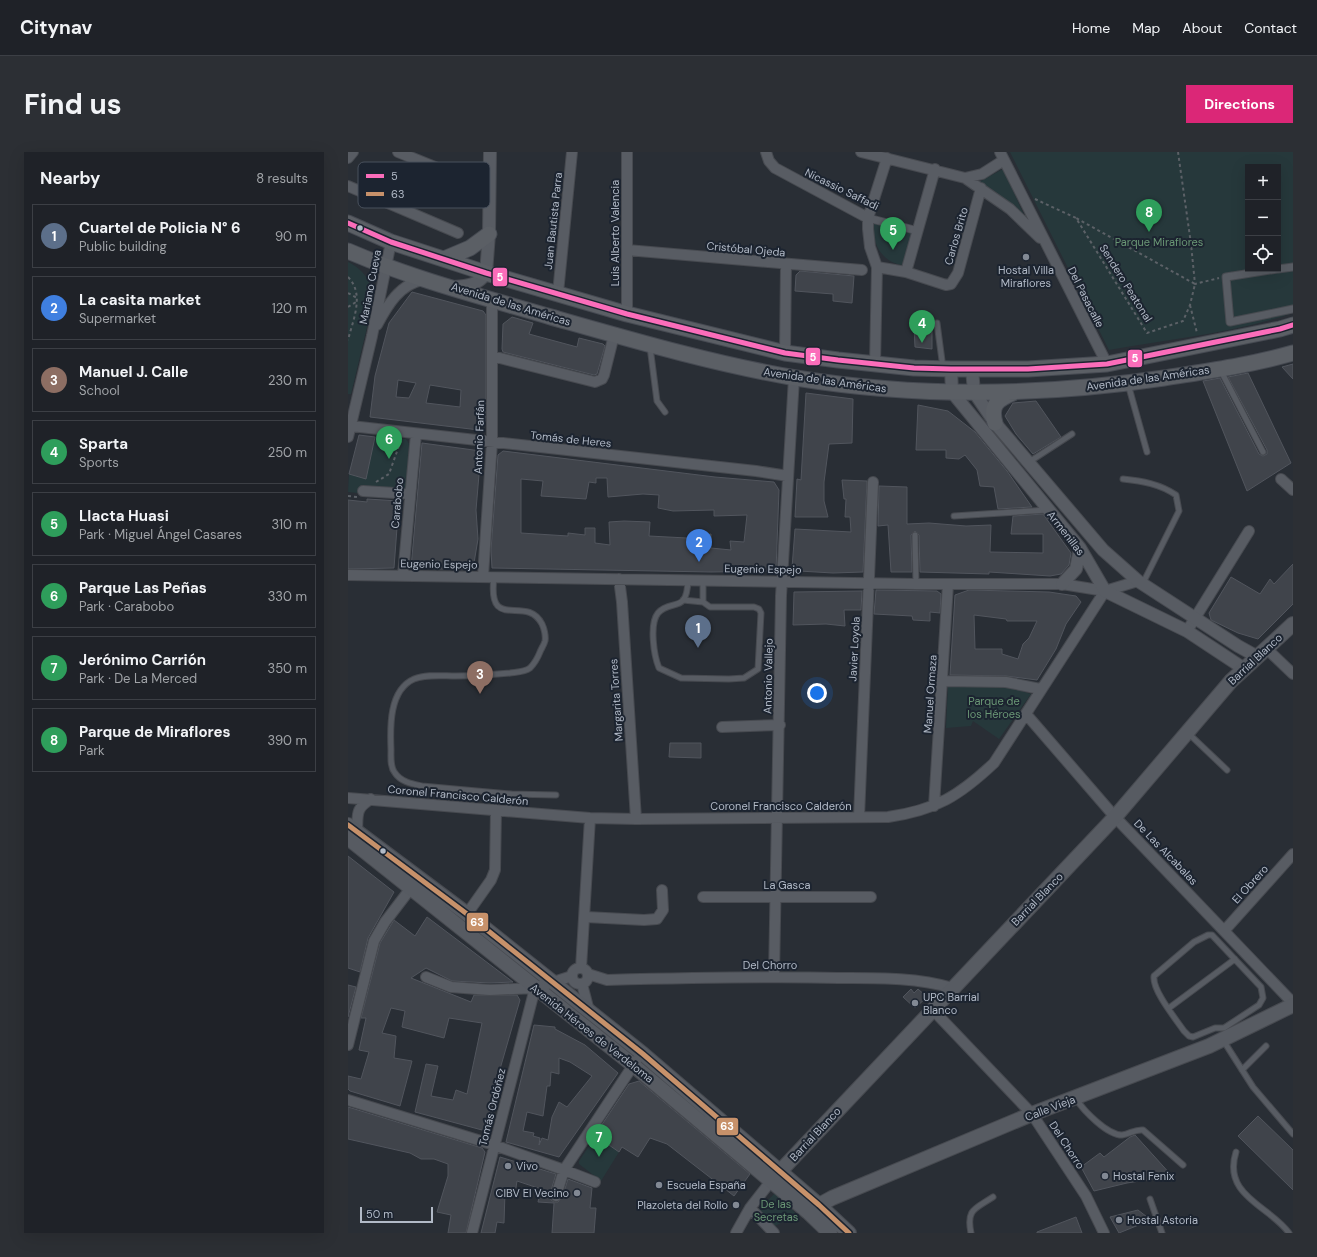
<!DOCTYPE html>
<meta charset="utf-8">
<style>
body{margin:0;font-family:"DM Sans",sans-serif;background:#2c2f34;color:#f1f3f6}
.controls{position:absolute;right:12px;top:12px;display:grid;overflow:hidden;border-radius:0px;box-shadow:0 4px 16px #0002}
.controls button{width:36px;height:36px;display:grid;place-items:center;padding:0;border:0;border-bottom:1px solid #3c3f45;background:#1f2228;color:#f1f3f6;font:20px sans-serif}
.scale{position:absolute;left:12px;bottom:10px;width:73px;box-sizing:border-box;padding-left:4px;border:2px solid #b2bac7;border-top:0;font-size:11px;line-height:14px;white-space:nowrap;color:#b2bac7;-webkit-text-stroke:3px #1c2430;paint-order:stroke}
.you{position:absolute;left:469px;top:541px;width:14px;height:14px;margin:-10px;border:3px solid #fff;border-radius:50%;background:#1a73e8;box-shadow:0 0 0 6px #1a73e833}
.badge{display:grid;place-items:center;width:26px;height:26px;border-radius:50%;background:#db2777;color:#fff;font-size:13px;font-weight:700}
.pin{position:absolute;translate:-50% -33px;filter:drop-shadow(0 1px 2px #0008)}
.pin::after{content:'';position:absolute;top:21px;width:14px;height:12px;background:inherit;clip-path:polygon(0 0,100% 0,50% 100%)}
.list{margin:0;padding:0;list-style:none}
h2{display:flex;justify-content:space-between;align-items:center;height:52px;margin:0;padding:0 16px;font-size:17px}
h2 small{font-size:13px;font-weight:400;color:#a1a4a8}
.list li{display:grid;grid-template-columns:26px 1fr auto;gap:12px;align-items:center;box-sizing:border-box;height:64px;margin:0 8px 8px;padding:0 8px;border:1px solid #3c3f45;border-radius:0px}
.list b{display:block;font-size:15px;white-space:nowrap}
.list p{margin:0;font-size:13px;white-space:nowrap;color:#a1a4a8}
.list em{font-size:13px;font-style:normal;color:#a1a4a8}
.icon{flex:none;width:22px;height:22px;fill:none;stroke:currentColor;stroke-width:2;stroke-linecap:round;stroke-linejoin:round}
.map{position:relative;flex:none;width:945px;height:1081px;overflow:hidden;border-radius:0px}
header{display:flex;align-items:center;gap:24px;box-sizing:border-box;height:56px;padding:0 20px;background:#1f2228;border-bottom:1px solid #3c3f45}
header strong{font-size:19px}
nav{display:flex;gap:22px;margin-inline-start:auto;font-size:14px}
.intro{display:flex;align-items:center;justify-content:space-between;box-sizing:border-box;height:96px;padding:0 24px}
h1{margin:0;font-size:28px}
.button{padding:10px 18px;border-radius:0px;background:#db2777;color:#fff;font-size:14px;font-weight:700}
main{display:flex;gap:24px;padding:0 24px}
aside{flex:1;background:#1f2228;border-radius:0px;box-shadow:0 4px 16px #0002}
.map>svg:first-child{display:block}
</style>
<header>
<strong>Citynav</strong>
<nav><a>Home</a><a>Map</a><a>About</a><a>Contact</a></nav>
</header>
<div class="intro"><h1>Find us</h1><a class="button">Directions</a></div>
<main>
<aside>
<h2>Nearby<small>8 results</small></h2>
<ul class="list">
<li><span class="badge" style="background:#5c6f8a">1</span><div><b>Cuartel de Policia N° 6</b><p>Public building</p></div><em>90 m</em></li>
<li><span class="badge" style="background:#3f7fe0">2</span><div><b>La casita market</b><p>Supermarket</p></div><em>120 m</em></li>
<li><span class="badge" style="background:#8d6e63">3</span><div><b>Manuel J. Calle</b><p>School</p></div><em>230 m</em></li>
<li><span class="badge" style="background:#2e9e5b">4</span><div><b>Sparta</b><p>Sports</p></div><em>250 m</em></li>
<li><span class="badge" style="background:#2e9e5b">5</span><div><b>Llacta Huasi</b><p>Park · Miguel Ángel Casares</p></div><em>310 m</em></li>
<li><span class="badge" style="background:#2e9e5b">6</span><div><b>Parque Las Peñas</b><p>Park · Carabobo</p></div><em>330 m</em></li>
<li><span class="badge" style="background:#2e9e5b">7</span><div><b>Jerónimo Carrión</b><p>Park · De La Merced</p></div><em>350 m</em></li>
<li><span class="badge" style="background:#2e9e5b">8</span><div><b>Parque de Miraflores</b><p>Park</p></div><em>390 m</em></li>
</ul>
</aside>
<div class="map">
<svg width="945" height="1081" viewBox="0 0 945 1081">
<rect width="100%" height="100%" fill="#292e35"/>
<path fill="#26383b" fill-rule="evenodd" d="M662 0H945V161C886 181 822 187 761 198ZM900 15H930V117H900Z
M655 17 676 63 648 40 631 30Z
M525 67 565 80 554 113C532 110 522 87 525 67Z
M0 110C14 116 25 131 26 146L3 242H0Z
M27 285 58 287 61 292 58 346 0 340 1 322 18 327Z
M600 534H659L683 542 651 587 625 569 623 574 598 576Z
M248 984 271 1000 253 1029 231 1012V1009Z
M428 1040 449 1063 427 1074 409 1059Z"/>
<path fill="#40444b" stroke="#51555d" fill-rule="evenodd" d="M452 119 506 124 504 151 485 149V142L447 139 448 123Z
M64 140 135 159 138 163V267L135 274 131 278 22 265 27 224 41 171ZM50 228 68 231 61 246 48 245ZM82 233 113 238 112 255 78 251Z
M164 165 185 171 181 182 229 195 231 186 255 192 257 194 249 222 246 223 155 200 154 197 155 172Z
M566 175 584 176V197L567 195Z
M945 212V227L934 215Z
M900 221 943 311 899 339 855 229 872 226 911 302 915 304 919 302V298L880 225Z
M458 241 505 247 504 291 481 292 476 330V349L480 365H447L449 327 453 328Z
M688 249 713 285 685 302 668 282 657 264 665 251Z
M570 253 600 259 627 280 659 319 684 355 650 357 646 335 632 334 629 318 617 303 611 307 598 306V298H568Z
M11 283 27 285 18 327 1 322Z
M74 291 133 299 128 358 130 387 126 411 122 418 63 416Z
M155 299 367 325 426 330 431 338 428 419 363 420 144 416 143 398 150 303ZM248 326H259L260 345 295 342 311 343 310 356 325 359 366 358V364L399 363 396 390 382 389 383 398 363 396V382L339 386 301 384 302 370 276 369 261 370 262 393 247 391V376H237V383L220 381V384L173 381V327L195 329 193 344 238 347 241 330 248 331Z
M494 328 519 329 515 420 485 421 451 419 444 416 447 377 503 380 502 365H497L498 347H496Z
M531 334 559 335V372L581 371 618 374 643 373 642 400 695 401V382H663L665 364 695 362 723 401 721 413 713 422 702 424 641 420V422L572 420 571 383 567 379 563 383 564 420H543L540 373 530 374Z
M19 347 51 349 46 416 0 417V348L19 350Z
M945 412V452L910 487 890 481 863 468 861 461 883 425 912 442 922 427 926 432Z
M528 438 589 439 593 442 592 461 582 460V469L565 468 564 464 526 462Z
M621 438 701 440 728 444 733 450 718 472 708 497 689 528 658 524 602 523 607 443ZM626 463 658 467 659 469H689L681 486 675 492 670 507 654 502V497H627Z
M514 439 513 458H496L497 474 478 472 445 473 446 440Z
M322 591H353V606L321 605Z
M0 704 46 740 20 786 12 820 0 816Z
M79 765 165 830 142 831 104 829 78 816 63 826 123 850 126 843H169L172 848 152 917 140 976 134 978 67 960 78 912 90 914 83 944 105 948 108 938 119 942 134 871 101 866 96 886 54 875 57 859 43 856 34 881 48 884 46 906 64 909 52 954 2 939 0 937V924L13 927 21 900 11 898 18 866H13L32 791 46 768 67 784Z
M0 833 8 835 0 865Z
M563 837 566 841 570 837 579 845 567 856 555 845Z
M186 873 207 875V877L237 893 270 921 211 1005 158 990ZM211 906 222 910 244 924 219 955 211 950 204 965 200 988 194 986 191 993 192 986 185 984 186 981 175 979 179 960 195 964 199 934H202L203 920 211 922Z
M291 929 402 1022 386 1044 319 992 302 986 290 1005 274 995 271 1000 248 984 249 980 281 932Z
M0 955 134 996 137 1000 118 1081H100L103 1063 89 1060 100 1024V1012L86 1007H73L62 1001 0 987Z
M910 964 945 998V1038L890 984Z
M787 983 824 1024 779 1031 746 1039 733 1015 752 1001 756 1005 782 985Z
M152 1005 208 1022 202 1042 203 1048 206 1050H210L214 1046 220 1027 244 1036 242 1056H248L246 1081H204L206 1051 190 1050 193 1037 169 1029 167 1042 157 1040 156 1071 149 1070 147 1081H133Z
M790 1058 803 1068 771 1081 762 1065Z
M728 1065 734 1081H689V1080Z"/>
<g fill="none" stroke-linecap="round" stroke-linejoin="round">
<g stroke="#474a50" stroke-width="7">
<path id="service" d="M589 171 595 216
M302 195 309 249 317 260
M873 219 915 300
M780 232 799 300
M681 310 724 282
M775 327C794 329 812 332 828 343L831 359 795 431
M606 364 699 358
M567 383 568 432
M146 425C139 482 178 441 194 472 196 476 198 484 197 489 196 493 193 497 192 500 190 505 186 512 182 516 177 520 169 520 162 521 144 523 126 524 108 524 94 524 78 522 66 527 41 538 42 575 43 598 43 606 42 615 47 621 53 630 65 632 74 634L163 642 160 659
M340 428C339 463 323 446 310 461 301 472 306 504 311 516L333 526 381 527 396 526 410 517 413 461 411 457 406 455H362L355 450V428
M335 448 355 450
M840 581 879 618
M163 642 208 643
M860 783H864L913 835 915 846 911 853 876 876H867L845 885 841 884 836 879C827 866 804 838 806 824L846 790Z
M821 856 887 807
M875 888 905 935 945 982
M894 918 918 894
M728 947C736 959 759 983 774 983 782 982 787 977 795 978L835 1013
M888 1000C874 1044 922 1054 941 1081
M802 1047 814 1081
M623 1081C618 1057 627 1057 645 1045"/>
</g>
<g stroke="#474a50" stroke-width="9">
<path id="pedestrian" d="M520 66 570 79
M929 117 878 125 882 170 945 157
M930 117 945 115"/>
</g>
<g stroke="#474a50" stroke-width="12">
<path id="minor" d="M50 0 141 37
M279 0V162
M418 0 421 9 427 16 520 66
M513 0 617 26 662 57 692 86
M652 0 759 212
M0 6 5 0
M617 26 634 22 656 8
M0 34 110 81
M279 98 514 118
M529 115 558 120 598 133 603 132 610 121 633 36
M558 120 587 17
M210 141 224 0
M29 173C39 154 52 131 76 128
M437 201 438 112
M144 204 247 230 254 227 256 223 266 183
M527 212 529 115 522 95 520 77V66L539 6
M3 274 408 319 440 324
M0 285 24 184 43 90
M933 327 945 338
M15 339 62 342
M0 423 568 432H714L757 439 790 429
M55 423 68 282
M135 424 144 290V147
M271 427 274 450 288 667
M839 479 901 379
M919 497 945 522
M595 529 658 530 692 537
M678 562 767 665 945 851
M374 575 432 573
M0 646 242 666 288 667 540 665C588 658 611 644 646 611L757 439
M586 654 600 432
M511 665 525 330
M9 679C10 662 7 657 23 647
M355 745H523
M119 762 143 728 147 718 148 658
M238 765 296 768 309 767 315 758 314 738
M876 779 945 702
M224 824a8 8 0 1 1 16 0a8 8 0 1 1-16 0Z
M233 816 242 666
M240 822 259 828C336 826 413 824 490 826 528 826 568 825 605 836
M426 824 433 444 446 226
M78 825 103 835 142 838 187 836 224 824
M234 832 241 859
M584 857 684 962 738 1044 756 1081
M0 893 26 789 37 770 63 736
M0 948 146 993 216 1018 288 909
M208 1044 216 1018 247 1030
M402 1056 426 1081
M124 1081 187 836
M388 1081 402 1056 423 1029"/>
</g>
<g stroke="#474a50" stroke-width="14">
<path id="tertiary" d="M106 135C120 134 130 133 138 121L141 82 142 0
M603 217 604 240 732 396 757 439 839 479 895 516
M624 217 626 240 647 271 755 398 790 429 890 494 908 504
M714 432 728 417 732 396"/>
</g>
<g stroke="#474a50" stroke-width="16">
<path id="secondary" d="M0 673 119 762 295 902 471 1053 501 1081
M0 686 285 913 460 1060 482 1081
M423 1029 767 665 883 529 945 472
M464 1057 484 1046 684 962 861 894 945 853"/>
</g>
<g stroke="#464a52" stroke-width="17">
<path id="primary" d="M0 71 43 90 138 121 279 162 437 201 490 208 566 216 603 217H680L759 212 932 177 945 173
M0 99C65 127 135 145 203 165 284 188 366 212 448 226 571 246 694 244 816 226 859 219 903 213 945 201
M96 107 122 96 141 82
M647 271C642 253 649 248 665 241"/>
</g>
<path stroke="#5c6167" stroke-width="2" stroke-dasharray="3 3" stroke-linecap="butt" d="M830 0 843 92 847 132 871 126
M687 47 728 66 799 181 835 169 842 153 847 132 728 66
M0 125C17 142 5 168 0 188
M0 141 9 146
M842 153 849 181
M0 155 8 150
M28 330 41 322 53 288
M0 344 9 345"/>
<use href="#service" stroke="#585c63" stroke-width="5"/>
<use href="#pedestrian" stroke="#585c63" stroke-width="7"/>
<use href="#minor" stroke="#585c63" stroke-width="10"/>
<use href="#tertiary" stroke="#585c63" stroke-width="12"/>
<use href="#secondary" stroke="#575b62" stroke-width="14"/>
<use href="#primary" stroke="#5b5f65" stroke-width="15"/>
<g stroke="#1c2430" stroke-width="8">
<path id="bus-1" d="M0 71 43 90 138 121 279 162 437 201 490 208 566 216 603 217H680L759 212 932 177 945 173"/>
</g>
<g stroke="#1c2430" stroke-width="8">
<path id="bus-2" d="M0 673 119 762 295 902 471 1053 501 1081"/>
</g>
<use href="#bus-1" stroke="#fb6dba" stroke-width="5"/>
<use href="#bus-2" stroke="#c7916a" stroke-width="5"/>
</g>
<g fill="#b2bac7" stroke="#1c2430" stroke-width="1.5">
<circle cx="12" cy="76" r="3.5"/>
<circle cx="35" cy="699" r="3.5"/>
</g>
<g fill="#828994" stroke="#1c2430" stroke-width="1.5">
<circle cx="678" cy="105" r="4"/>
<circle cx="567" cy="851" r="4"/>
<circle cx="160" cy="1014" r="4"/>
<circle cx="757" cy="1024" r="4"/>
<circle cx="311" cy="1033" r="4"/>
<circle cx="229" cy="1041" r="4"/>
<circle cx="388" cy="1053" r="4"/>
<circle cx="771" cy="1068" r="4"/>
</g>
<g text-anchor="middle" dominant-baseline="central" stroke-width="4" stroke-linejoin="round" paint-order="stroke">
<g font-size="11" fill="#b2bac7" stroke="#1c2430">
<text transform="translate(494 37) rotate(26)">Nicassio Saffadi</text>
<text transform="translate(205 69) rotate(-84)">Juan Bautista Parra</text>
<text transform="translate(267 81) rotate(-90)">Luis Alberto Valencia</text>
<text transform="translate(608 84) rotate(-74)">Carlos Brito</text>
<text transform="translate(398 97) rotate(5)">Cristóbal Ojeda</text>
<text transform="translate(778 131) rotate(58)">Sendero Peatonal</text>
<text transform="translate(22 135) rotate(-79)">Mariano Cueva</text>
<text transform="translate(738 145) rotate(63)">Del Pasacalle</text>
<text transform="translate(163 152) rotate(17)">Avenida de las Américas</text>
<text transform="translate(800 226) rotate(-8)">Avenida de las Américas</text>
<text transform="translate(477 228) rotate(8)">Avenida de las Américas</text>
<text transform="translate(131 285) rotate(-88)">Antonio Farfán</text>
<text transform="translate(223 287) rotate(6)">Tomás de Heres</text>
<text transform="translate(49 351) rotate(-85)">Carabobo</text>
<text transform="translate(718 381) rotate(52)">Armenillas</text>
<text transform="translate(91 412) rotate(1)">Eugenio Espejo</text>
<text transform="translate(415 417) rotate(1)">Eugenio Espejo</text>
<text transform="translate(506 497) rotate(-87)">Javier Loyola</text>
<text transform="translate(907 507) rotate(-43)">Barrial Blanco</text>
<text transform="translate(420 524) rotate(-89)">Antonio Vallejo</text>
<text transform="translate(582 542) rotate(-86)">Manuel Ormaza</text>
<text transform="translate(268 548) rotate(-94)">Margarita Torres</text>
<text transform="translate(110 643) rotate(5)">Coronel Francisco Calderón</text>
<text x="433" y="654">Coronel Francisco Calderón</text>
<text transform="translate(818 700) rotate(46)">De Las Alcabalas</text>
<text transform="translate(902 732) rotate(-48)">El Obrero</text>
<text x="439" y="733">La Gasca</text>
<text transform="translate(689 747) rotate(-46)">Barrial Blanco</text>
<text x="422" y="813">Del Chorro</text>
<text transform="translate(244 881) rotate(38)">Avenida Héroes de Verdeloma</text>
<text transform="translate(144 955) rotate(-76)">Tomás Ordóñez</text>
<text transform="translate(702 956) rotate(-21)">Calle Vieja</text>
<text transform="translate(467 982) rotate(-47)">Barrial Blanco</text>
<text transform="translate(719 993) rotate(57)">Del Chorro</text>
</g>
<g font-size="11" fill="#6a9775" stroke="#1c2430">
<text x="811" y="90">Parque Miraflores</text>
<text x="646" y="549">Parque de<tspan x="646" dy="13">los Héroes</tspan></text>
<text x="428" y="1052">De las<tspan x="428" dy="13">Secretas</tspan></text>
</g>
<g font-size="11" fill="#b2bac7" stroke="#1c2430" text-anchor="start">
<text x="678" y="118" text-anchor="middle">Hostal Villa<tspan x="678" dy="13">Miraflores</tspan></text>
<text x="575" y="845">UPC Barrial<tspan x="575" dy="13">Blanco</tspan></text>
<text x="168" y="1014">Vivo</text>
<text x="765" y="1024">Hostal Fenix</text>
<text x="319" y="1033">Escuela España</text>
<text x="221" y="1041" text-anchor="end">CIBV El Vecino</text>
<text x="380" y="1053" text-anchor="end">Plazoleta del Rollo</text>
<text x="779" y="1068">Hostal Astoria</text>
</g>
</g>
<rect x="10" y="10" width="132" height="46" rx="6" fill="#1c2430" stroke="#49515d" stroke-width="1"/>
<rect x="18" y="22" width="18" height="4" fill="#fb6dba"/>
<rect x="18" y="40" width="18" height="4" fill="#c7916a"/>
<g font-size="11" fill="#b2bac7">
<text x="43" y="28">5</text>
<text x="43" y="46">63</text>
</g>
<g stroke="#1c2430" stroke-width="1.5">
<rect x="144" y="115" width="16" height="20" rx="4" fill="#fb6dba"/>
<rect x="457" y="195" width="16" height="19" rx="4" fill="#fb6dba"/>
<rect x="779" y="197" width="16" height="19" rx="4" fill="#fb6dba"/>
<rect x="118" y="760" width="23" height="20" rx="4" fill="#c7916a"/>
<rect x="368" y="965" width="23" height="19" rx="4" fill="#c7916a"/>
</g>
<g font-size="11" text-anchor="middle" font-weight="bold" fill="#fff">
<text x="152" y="129">5</text>
<text x="465" y="209">5</text>
<text x="787" y="210">5</text>
<text x="129" y="774">63</text>
<text x="379" y="978">63</text>
</g>
</svg>
<div class="controls">
<button>+</button>
<button>−</button>
<button><svg class="icon" aria-label="locate" viewBox="0 0 24 24"><circle cx="12" cy="12" r="6"/><path d="M12 2v4M12 18v4M2 12h4M18 12h4"/></svg></button>
</div>
<div class="scale">50 m</div>
<div class="you"></div>
<div class="pin badge" style="left:350px;top:496px;background:#5c6f8a">1</div>
<div class="pin badge" style="left:351px;top:410px;background:#3f7fe0">2</div>
<div class="pin badge" style="left:132px;top:542px;background:#8d6e63">3</div>
<div class="pin badge" style="left:574px;top:191px;background:#2e9e5b">4</div>
<div class="pin badge" style="left:545px;top:98px;background:#2e9e5b">5</div>
<div class="pin badge" style="left:41px;top:307px;background:#2e9e5b">6</div>
<div class="pin badge" style="left:251px;top:1005px;background:#2e9e5b">7</div>
<div class="pin badge" style="left:801px;top:80px;background:#2e9e5b">8</div>
</div>
</main>
